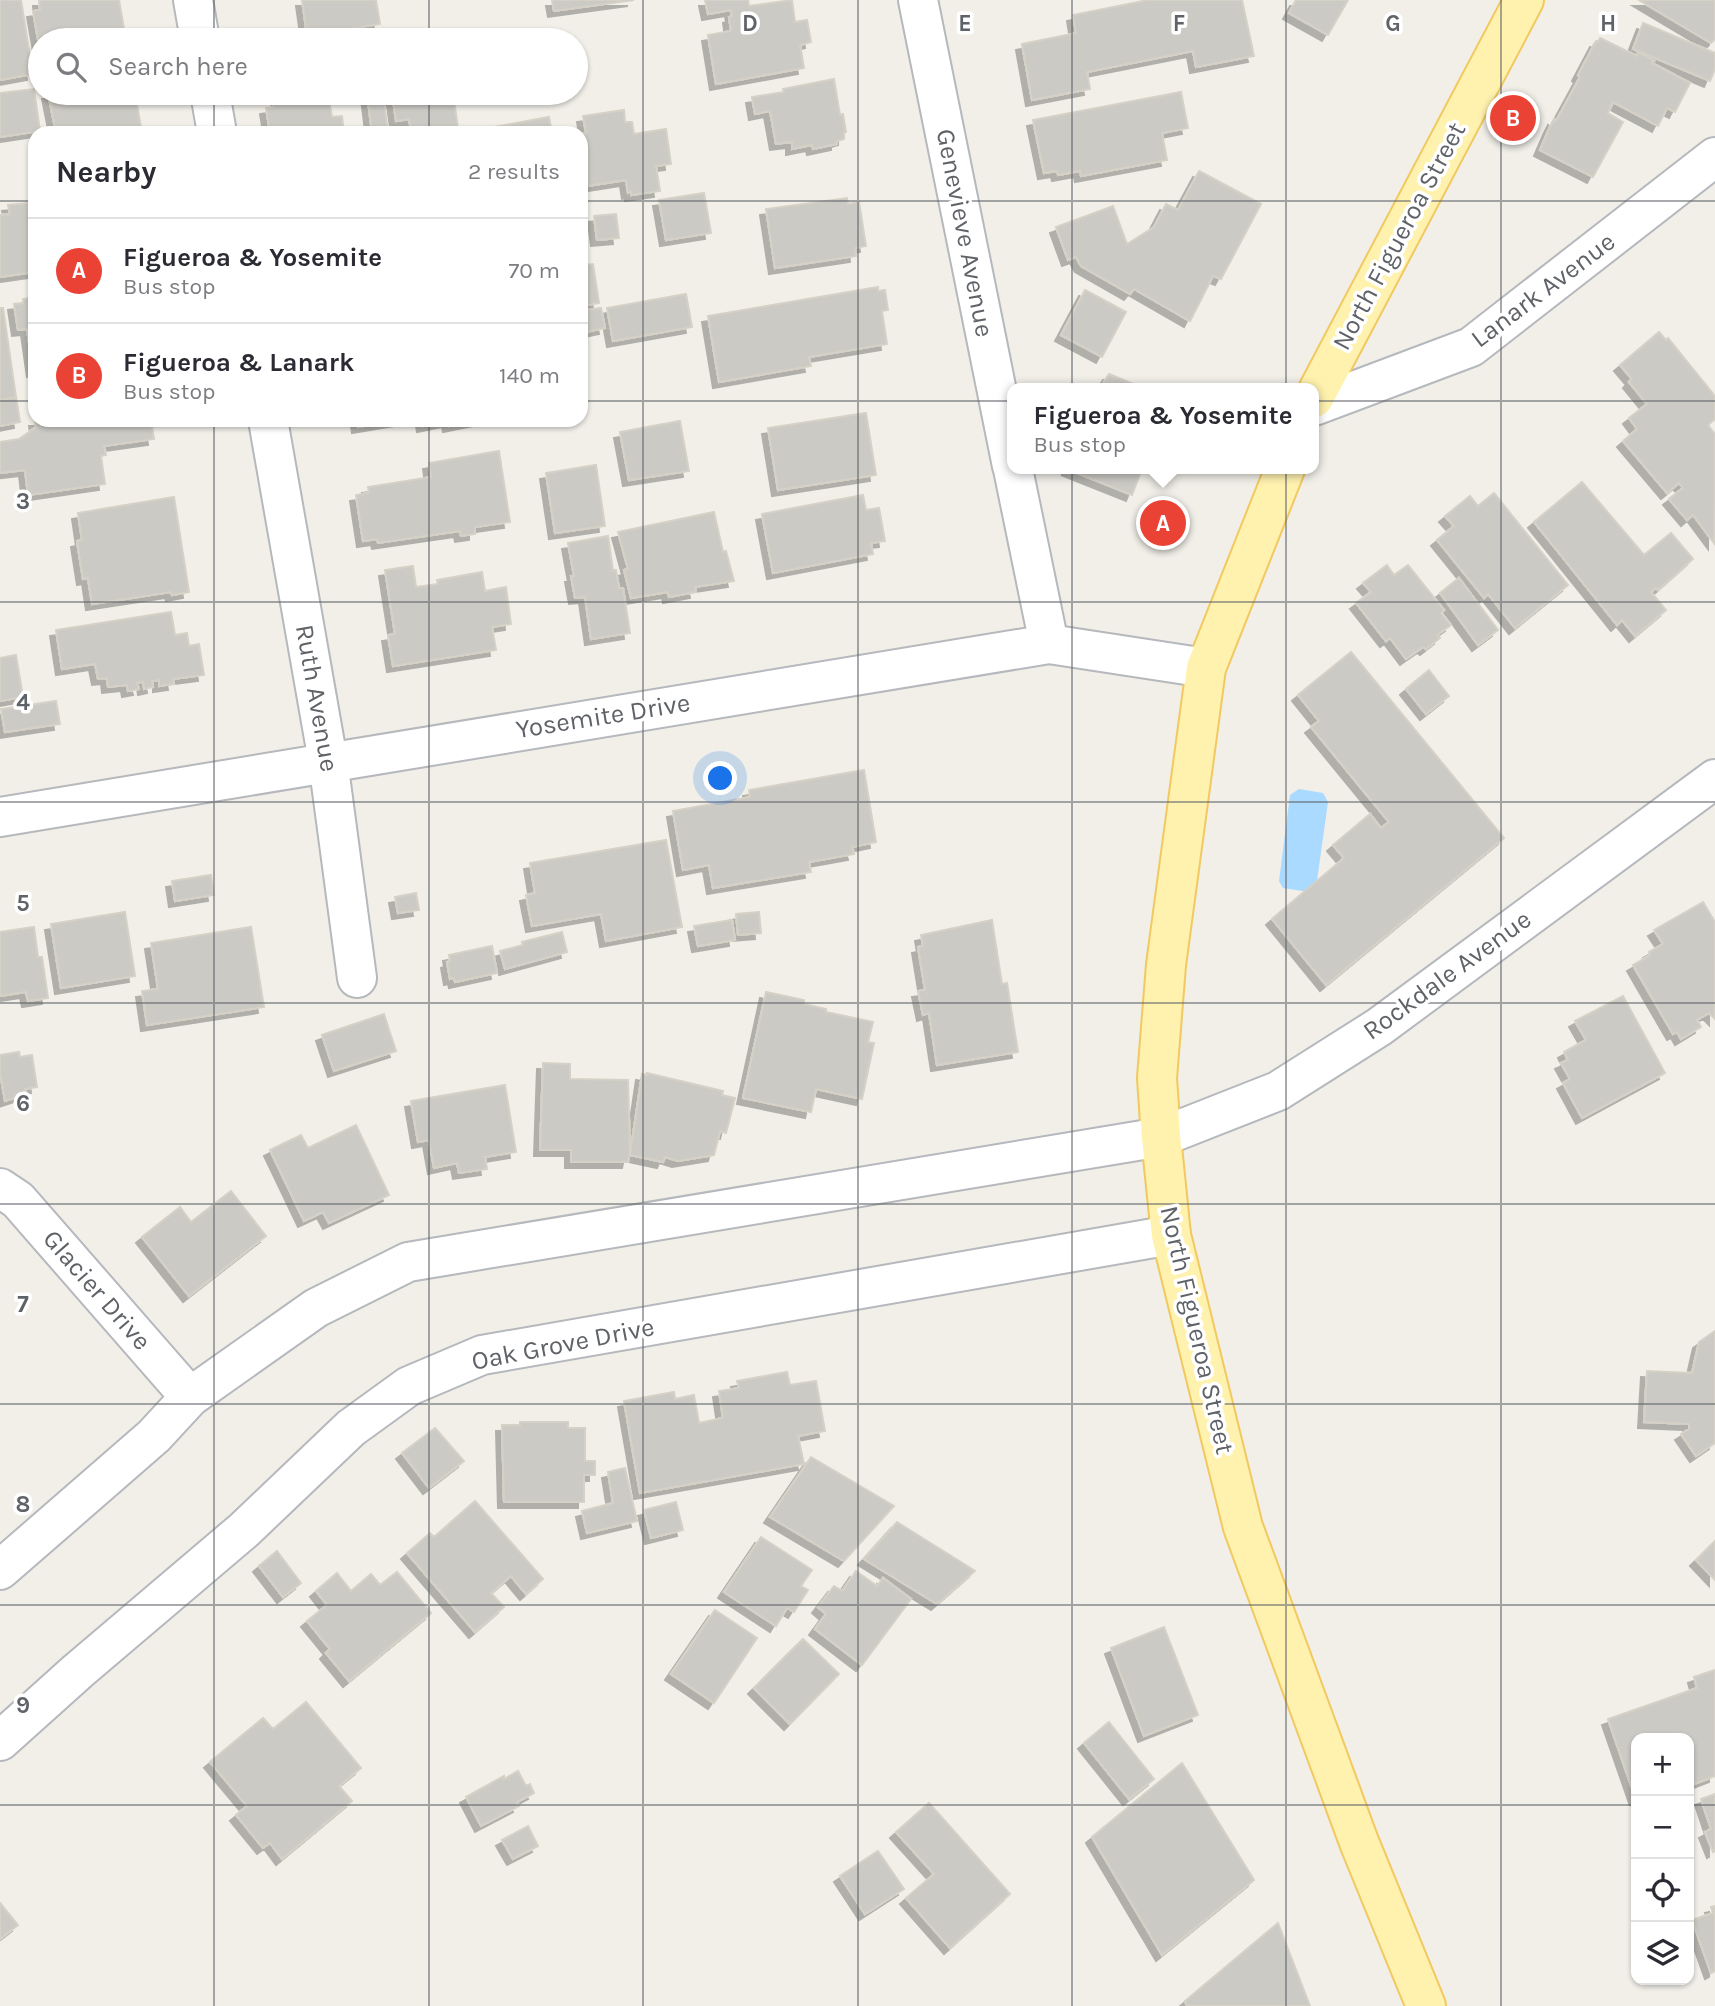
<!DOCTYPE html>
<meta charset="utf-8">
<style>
body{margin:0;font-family:Karla,sans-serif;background:#f2f2f3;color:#2b2b33}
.controls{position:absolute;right:21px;bottom:21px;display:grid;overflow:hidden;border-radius:14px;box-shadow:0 2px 5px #0004}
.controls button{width:63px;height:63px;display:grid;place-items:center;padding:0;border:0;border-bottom:2px solid #e1e1e2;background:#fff;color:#2b2b33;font:35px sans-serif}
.you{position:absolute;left:721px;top:779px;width:24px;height:24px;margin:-18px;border:5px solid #fff;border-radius:50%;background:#1a73e8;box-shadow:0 0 0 10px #1a73e833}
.badge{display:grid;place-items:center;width:46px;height:46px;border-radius:50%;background:#ea4335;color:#fff;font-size:23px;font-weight:700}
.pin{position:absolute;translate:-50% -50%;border:4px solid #fff;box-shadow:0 2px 7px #0006}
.popup{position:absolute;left:1007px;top:383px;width:312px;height:91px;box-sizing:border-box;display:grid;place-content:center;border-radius:14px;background:#fff;filter:drop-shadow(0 2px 5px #0005);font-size:23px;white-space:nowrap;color:#7c7c81}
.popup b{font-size:26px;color:#2b2b33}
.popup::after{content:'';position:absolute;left:50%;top:100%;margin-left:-14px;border:14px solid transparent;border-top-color:#fff}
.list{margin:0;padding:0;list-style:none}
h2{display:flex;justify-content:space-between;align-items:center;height:91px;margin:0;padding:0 28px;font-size:30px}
h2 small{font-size:23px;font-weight:400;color:#7c7c81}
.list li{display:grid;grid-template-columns:46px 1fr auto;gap:21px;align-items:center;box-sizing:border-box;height:105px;padding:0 28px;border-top:2px solid #e1e1e2}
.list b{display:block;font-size:26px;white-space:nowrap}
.list p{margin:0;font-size:23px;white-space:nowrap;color:#7c7c81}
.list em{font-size:23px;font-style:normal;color:#7c7c81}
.icon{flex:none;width:38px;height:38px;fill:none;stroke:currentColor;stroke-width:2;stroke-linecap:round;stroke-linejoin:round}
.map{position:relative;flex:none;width:1715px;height:2006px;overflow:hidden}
.search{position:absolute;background:#fff;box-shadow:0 2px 5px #0004;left:28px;top:28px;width:560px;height:77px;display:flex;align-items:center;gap:18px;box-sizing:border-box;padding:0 24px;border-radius:38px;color:#7c7c81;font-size:26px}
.panel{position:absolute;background:#fff;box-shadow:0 2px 5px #0004;left:28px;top:126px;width:560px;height:301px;border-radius:21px}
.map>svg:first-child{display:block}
</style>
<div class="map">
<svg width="1715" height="2006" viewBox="0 0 1715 2006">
<defs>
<filter id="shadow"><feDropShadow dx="-6" dy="6" stdDeviation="0" flood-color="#0004"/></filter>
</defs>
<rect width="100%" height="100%" fill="#f1efe8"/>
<path fill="#aadaff" d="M1299 789 1323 793 1328 802 1316 888 1309 892 1283 888 1279 881 1290 795Z"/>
<path fill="#cccac5" stroke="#d6d1c6" stroke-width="2" filter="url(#shadow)" d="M0 0H21L33 74 0 80Z
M39 0H119L126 40H40V51L33 11 40 10Z
M302 0H376L380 24 307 35Z
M552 0H634L554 11Z
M705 0H748L749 6 792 0 795 22 807 20 811 42 800 45 804 68 716 84 708 35 731 31 729 17 732 16 731 10 708 14Z
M1148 0H1242L1254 56 1196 67 1193 51 1087 72 1090 89 1032 100 1022 44 1076 33 1073 15Z
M1296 0H1348L1328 35 1289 13Z
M1639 0H1715V39L1711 43Z
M1643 23 1715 53V69L1710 81 1633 49Z
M1600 38 1637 56 1638 52 1654 61 1652 63 1690 83 1675 112 1667 108 1658 126 1613 102 1608 113 1623 122 1593 177 1540 150 1549 129 1554 119 1556 121 1580 77 1578 75 1596 41 1598 42Z
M834 79 840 115 843 114 846 132 844 133V139L837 141V144L813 149 812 145 792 149V142L776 144 770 111 755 114 752 97 784 92 783 89Z
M34 89 40 131 0 137V93Z
M1181 92 1188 128 1162 133 1167 160 1081 176 1080 171 1058 175 1057 171 1044 173 1033 120Z
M48 93H135L142 133H56Z
M276 93H311V94L278 100Z
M367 93H383L388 133H372Z
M392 93H453L458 128 436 132 435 128 411 131 409 119 396 121Z
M328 94 332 117 342 116 344 133 270 132 266 108 273 107V104Z
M624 110 625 122H632L634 134 666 129 671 164 656 166 660 191 631 195V192L628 193 626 180 587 186 581 139V134L586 133 583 116Z
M549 117 552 133H495L494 127Z
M1199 171 1261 204 1221 279 1213 276 1190 321 1134 289 1130 294 1081 266 1076 257 1068 260 1056 227 1113 206 1127 244 1154 227 1166 204 1178 210Z
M704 193 711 233 666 240 659 200Z
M847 198 848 204 859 202 866 246 855 248 856 256 775 268 766 209Z
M28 203 29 211H32V204L35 203V272L0 277V215L10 214 8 205Z
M616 214 619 238 597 240 594 216Z
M581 247 584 265 593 264 599 303 581 306Z
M878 287V291L885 290 888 310 882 311 887 344 809 357 811 366 719 382 708 316Z
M1085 290 1126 312 1102 357 1061 335Z
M686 294 692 327 613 341 607 308Z
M35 297V370L33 371 27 329 18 330 14 304 23 303V299Z
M0 308H3L16 397 0 400Z
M601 308 605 328 581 333V311Z
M1659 332 1666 340 1668 338 1715 396V419L1708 425 1715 434 1714 543 1693 515 1687 520 1669 499 1683 488 1679 483 1667 493 1623 441 1637 429 1629 418 1647 404 1629 382 1632 379 1620 365Z
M1109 374 1143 388H1100Z
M16 397 20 422 0 426V400Z
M866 413 876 475 778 490 768 428Z
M35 420H151L154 439 104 446 106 455 101 456 105 484 28 495 25 470 0 473V442L19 439 36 427Z
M357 420H400L358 427Z
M422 420H479L449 426 448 421 423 426Z
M680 421 689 471 629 480 620 432Z
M499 451 510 522 475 527V534L461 536 460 531 378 543 377 539 363 541 356 495 369 493 368 487 431 477 429 463Z
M596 465 605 526 555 533 546 473Z
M1067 469H1142L1132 495Z
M1582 482 1644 555 1671 533 1693 559 1658 590 1656 588 1651 592 1666 610 1635 636 1622 620 1617 625 1534 522Z
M1494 493 1568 585 1515 628 1488 594 1484 598 1437 540 1454 526 1445 516 1470 496 1478 506Z
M863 495 866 510 879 508 885 541 871 543 873 554 773 573 762 514Z
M174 497 189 592 172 595 171 592 92 604 88 578 83 579 77 541 82 540 78 513Z
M714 512 723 552 726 551 734 581 695 587 696 592 669 597 668 592 631 598 624 570 628 569 618 532Z
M608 536 613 570H616L619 588H623L630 633 591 639 585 597 575 598 571 576H574L568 543Z
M1387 565 1394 575 1408 565 1444 610 1441 613 1451 625 1437 635 1440 638 1426 649 1423 647 1406 659 1390 638 1386 641 1356 603 1371 592 1363 583Z
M413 566 416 587 438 584 437 580 482 572 485 591 506 587 511 624 492 627 496 650 393 666 388 635 395 634 385 570Z
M1459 578 1498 630 1478 645 1440 593Z
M171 612 175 635 187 633 189 646 199 644 204 675 173 679 174 684 159 686V680L152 681 153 687 144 689 143 682 137 683 139 689 128 691 127 685 108 687 107 678 98 679 95 664 62 669 56 630Z
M1351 652 1504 838 1326 985 1272 919 1344 858 1333 845 1370 814 1381 828 1389 822 1311 727 1319 721 1298 695Z
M16 655 23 697 0 701V658Z
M1429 670 1449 696 1426 714 1406 689Z
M56 701 60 724 5 732 1 709Z
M864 770 876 842 852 847 854 854 809 862 811 872 713 888 709 865 683 870 673 811 750 797 749 790Z
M666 840 682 927 606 941 601 914 532 926 526 895 535 893 530 863Z
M211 875 214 895 175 901 172 881Z
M416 893 419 910 398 913 395 897Z
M1703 902 1715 922V1019L1709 1013 1697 1020 1701 1027 1681 1039 1677 1032 1673 1034 1633 965 1650 955 1649 952 1663 944 1654 930Z
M125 912 135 976 61 988 51 924Z
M759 912 761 933 738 935 736 914Z
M732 920 735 940 698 946 694 926Z
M992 920 1002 984 1007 983 1018 1052 937 1065 929 1013 923 1015 918 991 925 990 918 947 923 946 921 935Z
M34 927 38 957H42L48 998 28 1001 26 992 0 996V932Z
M251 927 264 1007 147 1025 142 991 158 989 151 943Z
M562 932 567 952 505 969 500 951 523 945 522 942Z
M492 946 497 973 455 982 454 978 450 979 447 962 450 961 449 955Z
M766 992 804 1000V1004L826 1009V1012L873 1022 868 1042 874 1043 862 1099 816 1089 811 1112 743 1098Z
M1623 996 1665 1073 1582 1118 1563 1083 1570 1079 1561 1063 1568 1060 1564 1052 1586 1040 1575 1021Z
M384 1014 396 1051 334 1071 322 1035Z
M19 1052 20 1057 32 1055 37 1087 25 1089 26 1094 5 1101 0 1072V1055Z
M543 1063 570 1064V1079L628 1080 630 1153 628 1162H571V1150H540Z
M647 1073 723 1091 722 1095 735 1098 726 1133 720 1131 714 1155 678 1161 665 1157 663 1162 630 1155 642 1074 647 1075Z
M505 1085 516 1152 485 1157 487 1169 459 1173 457 1163 434 1168 429 1140 418 1142 411 1101Z
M356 1125 389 1195 329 1223 323 1212 304 1221 270 1150 301 1135 308 1148Z
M231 1191 266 1236 189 1296 142 1237 180 1207 191 1222Z
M1715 1331V1443L1696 1456 1681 1434 1689 1429V1424L1644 1422 1647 1371 1692 1373 1699 1342Z
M787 1372 790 1385 816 1381 825 1431 798 1436 804 1464 640 1493 624 1401 674 1392 675 1399 694 1395 699 1423 723 1418 719 1391 739 1388 737 1381Z
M520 1422H568V1428H585V1461H595V1475H584V1502H504L502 1425H520Z
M435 1428 464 1461 429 1488 402 1453Z
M811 1457 894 1506 844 1561 770 1517Z
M625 1468 637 1521 587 1533 582 1511 613 1503 608 1472Z
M475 1501 543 1579 526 1594 511 1576 491 1593 504 1607 475 1632 407 1553 430 1533 434 1537Z
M676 1502 683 1530 651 1538 644 1510Z
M897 1522 975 1571 937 1604 864 1559Z
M761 1537 812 1570 801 1586 808 1590 794 1612 787 1608 776 1626 724 1592Z
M1715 1541V1580L1696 1560Z
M277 1551 301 1583 283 1597 259 1566Z
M856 1571 877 1586 883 1578 911 1599 862 1665 815 1629 826 1614 818 1607 834 1586 842 1591Z
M397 1572 431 1613 349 1681 326 1653 330 1649 307 1621 327 1605 316 1591 337 1573 351 1591 371 1574 380 1585Z
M715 1610 757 1638 714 1703 671 1674Z
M1164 1627 1198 1715 1144 1736 1111 1648Z
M803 1639 839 1674 790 1724 754 1688Z
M1715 1670V1776L1689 1786V1738H1636V1800L1608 1719 1697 1688 1694 1677Z
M306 1702 361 1768 339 1786 352 1801 282 1859 270 1843 263 1848 236 1815 247 1806 210 1762 263 1718 273 1729Z
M1109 1722 1154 1779 1129 1799 1084 1743Z
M1182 1763 1254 1880 1162 1955 1092 1837Z
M518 1771 526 1786 530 1784 534 1793 517 1802 519 1806 481 1826 466 1797 504 1776V1779Z
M1715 1794V1851L1713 1852 1705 1832 1711 1829 1701 1799Z
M929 1803 1010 1894 950 1948 906 1898 934 1874 896 1832Z
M528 1826 538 1846 513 1859 502 1840Z
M878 1851 904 1889 865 1914 840 1876Z
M0 1903 18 1925 0 1939Z
M1715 1906V1971L1711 1973 1692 1920 1713 1913 1711 1907Z
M1278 1923 1310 2006H1187L1185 2001Z"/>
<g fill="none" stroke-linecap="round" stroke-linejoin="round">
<g stroke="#b5b8bc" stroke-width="42">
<path id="minor" d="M193 0 200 40
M918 0 1012 466
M210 93 217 133
M1314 406 1471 347 1715 157
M268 420 328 761 357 978
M1013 469 1049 644
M0 817 1049 644 1206 668
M0 1188 18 1200 190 1397
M0 1570 154 1436 190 1397 316 1308 408 1262 1161 1137 1278 1091 1379 1027 1715 779
M0 1741 78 1671 244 1530 351 1428 409 1386 482 1355 1171 1235"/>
</g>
<g stroke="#f2c960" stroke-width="42">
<path id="major" d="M1314 398 1524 0
M1285 469 1206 668 1166 965 1157 1078 1161 1137 1171 1235 1243 1527 1359 1842 1426 2006"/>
</g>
<use href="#minor" stroke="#fff" stroke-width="38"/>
<use href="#major" stroke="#fff2af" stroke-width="38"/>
</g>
<path fill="none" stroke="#5f6368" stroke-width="2" stroke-opacity="0.55" d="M214 0V40M429 0V40M643 0V2006M858 0V2006M1072 0V2006M1286 0V2006M1501 0V2006M214 93V133M429 93V133M0 201H35M581 201H1715M0 401H35M581 401H1715M214 420V2006M429 420V2006M0 602H1715M0 802H1715M0 1003H1715M0 1204H1715M0 1404H1715M0 1605H1715M0 1805H1636M1689 1805H1715"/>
<g text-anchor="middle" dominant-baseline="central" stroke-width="7" stroke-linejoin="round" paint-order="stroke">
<g font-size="26" fill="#5f6368" stroke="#fff">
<text transform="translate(965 233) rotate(79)">Genevieve Avenue</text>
<text transform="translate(1399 236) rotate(-62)">North Figueroa Street</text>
<text transform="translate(1543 290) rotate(-37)">Lanark Avenue</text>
<text transform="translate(317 698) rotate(80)">Ruth Avenue</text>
<text transform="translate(603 716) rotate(-9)">Yosemite Drive</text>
<text transform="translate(1447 975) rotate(-36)">Rockdale Avenue</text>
<text transform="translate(97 1290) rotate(49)">Glacier Drive</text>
<text transform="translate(1197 1330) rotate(77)">North Figueroa Street</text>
<text transform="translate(563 1344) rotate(-11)">Oak Grove Drive</text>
</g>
</g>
<g font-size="23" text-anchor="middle" font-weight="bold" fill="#5f6368" stroke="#fff" stroke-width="7" stroke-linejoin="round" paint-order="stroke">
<text x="750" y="31">D</text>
<text x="965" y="31">E</text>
<text x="1179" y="31">F</text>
<text x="1393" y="31">G</text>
<text x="1608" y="31">H</text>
<text x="23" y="509">3</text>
<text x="23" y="710">4</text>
<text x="23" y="911">5</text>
<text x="23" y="1111">6</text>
<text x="23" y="1312">7</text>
<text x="23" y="1512">8</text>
<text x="23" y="1713">9</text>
</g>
</svg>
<div class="controls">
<button>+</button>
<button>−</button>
<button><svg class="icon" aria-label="locate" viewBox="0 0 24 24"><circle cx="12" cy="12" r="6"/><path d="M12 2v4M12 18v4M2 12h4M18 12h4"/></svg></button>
<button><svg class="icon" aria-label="layers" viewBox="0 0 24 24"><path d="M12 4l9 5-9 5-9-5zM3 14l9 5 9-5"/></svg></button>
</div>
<div class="you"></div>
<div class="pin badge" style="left:1163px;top:523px">A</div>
<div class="popup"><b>Figueroa &amp; Yosemite</b>Bus stop</div>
<div class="pin badge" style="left:1513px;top:118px">B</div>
<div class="search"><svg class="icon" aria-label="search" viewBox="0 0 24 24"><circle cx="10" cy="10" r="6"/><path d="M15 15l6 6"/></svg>Search here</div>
<section class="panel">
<h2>Nearby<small>2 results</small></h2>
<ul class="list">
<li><span class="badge">A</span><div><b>Figueroa &amp; Yosemite</b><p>Bus stop</p></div><em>70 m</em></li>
<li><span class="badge">B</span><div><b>Figueroa &amp; Lanark</b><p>Bus stop</p></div><em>140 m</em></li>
</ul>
</section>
</div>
